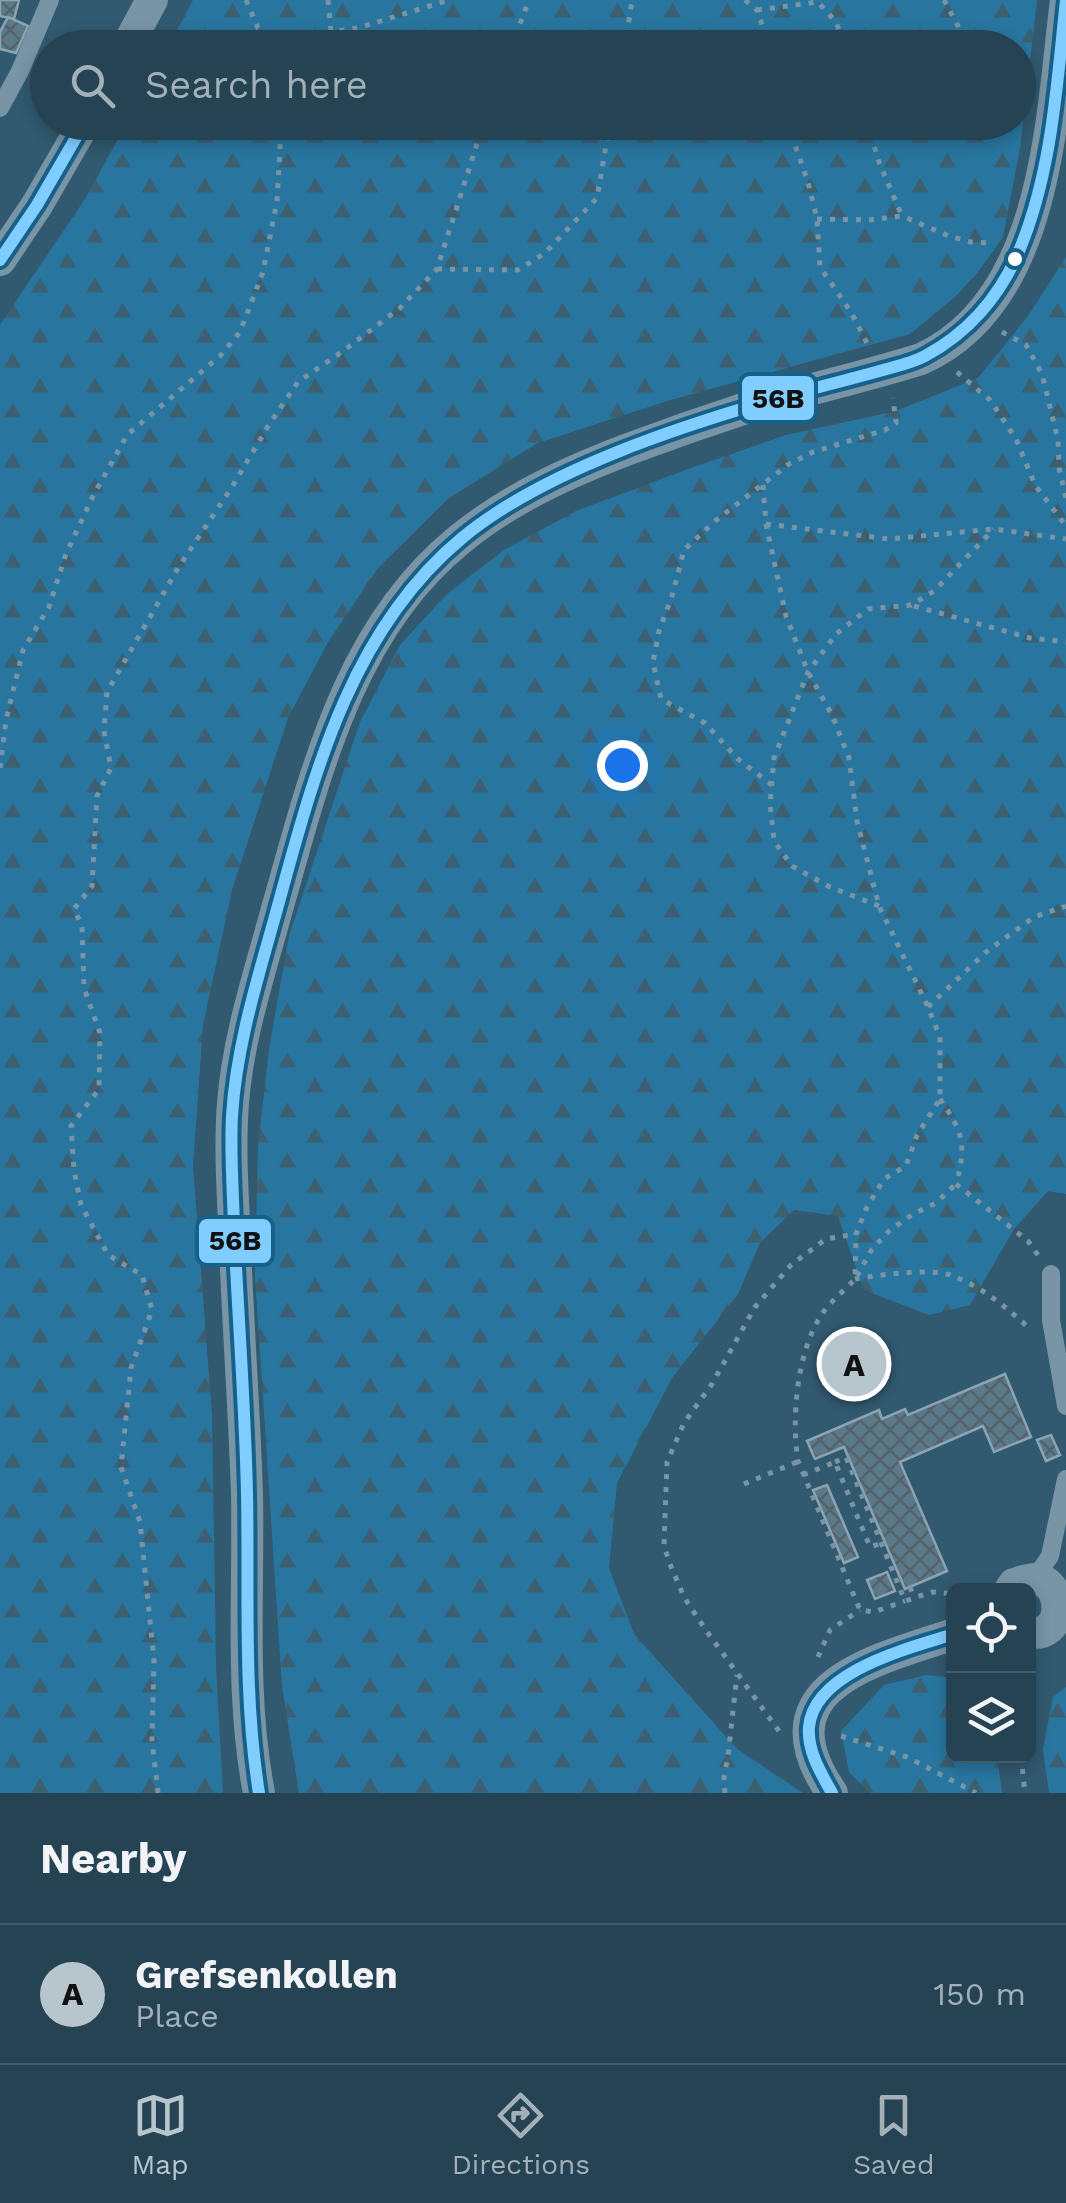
<!DOCTYPE html>
<style>
body{margin:0;font-family:"Work Sans",sans-serif;background:#2d4a5a;color:#f1f3f6}
.controls{position:absolute;right:30px;bottom:30px;display:grid;overflow:hidden;border-radius:15px;box-shadow:0 5px 15px #0003}
.controls button{width:90px;height:90px;display:grid;place-items:center;padding:0;border:0;border-bottom:2px solid #425c6a;background:#254353;color:#f1f3f6;font:50px sans-serif}
.you{position:absolute;left:622px;top:765px;width:35px;height:35px;margin:-25px;border:8px solid #fff;border-radius:50%;background:#1a73e8;box-shadow:0 0 0 15px #1a73e833}
.badge{display:grid;place-items:center;width:65px;height:65px;border-radius:50%;background:#b7c5cd;color:#111;font-size:32px;font-weight:700}
.pin{position:absolute;translate:-50% -50%;border:5px solid #fff;box-shadow:0 2px 10px #0006}
.list{margin:0;padding:0;list-style:none}
h2{display:flex;justify-content:space-between;align-items:center;height:130px;margin:0;padding:0 40px;font-size:42px}
h2 small{font-size:32px;font-weight:400;color:#a3b0b8}
.list li{display:grid;grid-template-columns:65px 1fr auto;gap:30px;align-items:center;box-sizing:border-box;height:140px;padding:0 40px;border-top:2px solid #425c6a}
.list b{display:block;font-size:38px;white-space:nowrap}
.list p{margin:0;font-size:32px;white-space:nowrap;color:#a3b0b8}
.list em{font-size:32px;font-style:normal;color:#a3b0b8}
.icon{flex:none;width:55px;height:55px;fill:none;stroke:currentColor;stroke-width:2;stroke-linecap:round;stroke-linejoin:round}
.map{position:relative;flex:none;width:1066px;height:1793px;overflow:hidden}
.search{position:absolute;background:#254353;box-shadow:0 5px 15px #0003;left:30px;right:30px;top:30px;height:110px;display:flex;align-items:center;gap:25px;box-sizing:border-box;padding:0 35px;border-radius:55px;color:#a3b0b8;font-size:38px}
.sheet{height:270px;background:#254353}
nav{display:flex;justify-content:space-around;align-items:center;box-sizing:border-box;height:140px;border-top:2px solid #425c6a;background:#254353;font-size:28px;color:#a3b0b8}
nav a{display:grid;justify-items:center;gap:5px}
nav .on{color:#b7c5cd}
.map>svg:first-child{display:block}
</style>
<div class="map">
<svg width="1066" height="1793" viewBox="0 0 1066 1793">
<defs>
<pattern id="forest-firs" width="22" height="20" patternUnits="userSpaceOnUse" patternTransform="scale(2.5)"><rect width="22" height="20" fill="#28769f"/><path d="M5 1l3.5 6h-7zM16 11l3.5 6h-7z" fill="#3c5f71"/></pattern>
<pattern id="building-cross-hatch" width="8" height="8" patternUnits="userSpaceOnUse" patternTransform="scale(2.5)"><rect width="8" height="8" fill="#5b7989"/><path d="M0 0l8 8M0 8l8-8" fill="none" stroke="#54626a"/></pattern>
</defs>
<rect width="100%" height="100%" fill="#31596f"/>
<path fill="url(#forest-firs)" d="M193 0H1037L1020 148 1003 237 978 272 956 296 910 334 667 401 538 443 449 498 378 568 328 642 288 718 232 890 203 1025 193 1166 212 1415 216 1666 223 1793H0V325L85 199 127 123 1018 122V48L168 47Z
M1066 257V1194L1048 1191 1014 1229 970 1305 929 1315 864 1290 838 1216 794 1210 760 1243 738 1294 672 1378 617 1483 609 1568 634 1634 737 1749 803 1793H299L282 1686 255 1276 258 1146 269 1049 289 936 360 722 400 645 447 594 504 550 576 511 691 468 786 435 896 411 978 378 1028 316Z
M927 1675 953 1678 954 1756H997L1002 1793H870L849 1772 841 1731 884 1685Z
M1066 1687V1793H1049L1043 1749 1053 1697Z"/>
<path fill="url(#building-cross-hatch)" stroke="#8ca4b2" stroke-width="2.5" d="M0 0H19L14 19 0 16Z
M8 17 28 26 16 53 0 49V32Z
M1005 1374 1031 1437 994 1452 983 1426 900 1462 947 1571 905 1589 844 1447 815 1459 807 1441 879 1410 882 1419 905 1409 908 1415Z
M1051 1435 1060 1455 1046 1461 1037 1440Z
M827 1485 858 1557 844 1563 813 1490Z
M887 1572 895 1591 875 1599 867 1580Z"/>
<g fill="none" stroke-linecap="round" stroke-linejoin="round">
<path stroke="#7894a5" stroke-width="5" stroke-dasharray="5 8" stroke-linecap="butt" d="M246 0 258 28 274 39 291 42 331 32 358 28 449 0
M328 0 331 32 329 48
M745 0 757 10 770 48
M944 0 970 48
M757 10 818 2 836 22 846 48
M258 31 259 48
M511 48 529 0
M625 48 632 0
M787 122 808 182 817 219 820 267 851 312 867 343
M867 122 879 162 902 216
M817 219 869 220 902 216 949 236 971 242 990 243
M437 269 518 270 545 253 597 198 610 122
M1002 332 1026 345 1042 374 1058 440 1059 468 1066 498
M957 372 990 400 1016 439 1035 485 1066 526
M763 485 766 524 786 616 808 672 832 715 849 758 857 821 879 906 928 1007 940 1037V1099L917 1135 906 1166 884 1179 866 1209 856 1234 855 1279C845 1290 831 1301 822 1314 797 1351 791 1418 798 1461L860 1610 874 1612 905 1601
M766 524 889 539 994 529 1066 539
M914 606 1030 638 1066 642
M0 768 6 720 23 650 49 607 66 554 93 496 127 435 220 356 240 332 263 272 277 201 281 129 287 122
M772 785 738 759 705 723 661 699 653 662 659 631 672 596 684 550 715 521 789 464 813 452 885 430 896 423 893 398
M879 906 830 887 792 866 774 841 770 804 774 758 808 672 836 634 868 609 911 605 934 591 994 529
M928 1007 986 952 1034 917 1066 906
M940 1099C963 1132 967 1145 956 1184L1028 1241 1038 1255
M857 1276 872 1249 889 1231 913 1214 936 1203 956 1184
M855 1279C877 1275 930 1268 950 1275 981 1286 1006 1307 1029 1328
M835 1462 846 1457 905 1601 932 1592 954 1594
M803 1475 835 1462 870 1547 882 1543
M744 1484 797 1462
M910 1587 914 1598
M818 1657 830 1630 860 1610
M779 1731 705 1629 684 1597 670 1564 664 1546 667 1462 684 1423 712 1384 755 1307 791 1265 826 1239 856 1234
M841 1736 907 1757 976 1793
M1021 1756 1025 1793
M158 1793 152 1740 154 1660 140 1522 121 1467 131 1368 152 1310 142 1275 108 1255 81 1205 74 1170 71 1126 99 1089 100 1033 84 988 82 926 74 909 92 886 97 796 111 768 104 731 107 692 178 568 232 487 270 423 298 382 343 351 400 308 437 269 484 122
M725 1793 724 1777 728 1756 737 1675"/>
<path stroke="#7894a5" stroke-width="18" d="M0 108 20 71 50 0
M1051 1274V1320L1066 1406
M1035 1578 1050 1556 1066 1479"/>
<path stroke="#7894a5" stroke-width="32" d="M126 48 152 0
M0 260 37 205 85 122
M1010 1590 1014 1584C1021 1582 1030 1578 1037 1579 1066 1584 1065 1640 1028 1632
M259 1793C240 1695 249 1594 247 1494 244 1403 237 1312 234 1221 232 1182 230 1142 233 1103 238 1037 260 972 277 909 315 777 347 631 459 540 509 499 566 473 626 450 666 435 706 421 746 408 804 390 864 377 921 359 1048 302 1051 118 1066 0
M832 1793C758 1686 876 1660 954 1634"/>
<g stroke="#176089" stroke-width="20">
<path id="bus-1" d="M0 260 37 205 85 122
M259 1793C243 1693 249 1594 247 1493 245 1404 238 1316 234 1227 233 1190 230 1153 232 1116 236 1049 256 984 274 920 312 783 347 633 462 538 544 470 684 425 786 396 818 387 851 379 883 370 897 366 912 363 925 356 968 333 1000 296 1019 251 1052 173 1057 83 1066 0
M832 1793C821 1773 807 1751 809 1727 814 1671 910 1648 954 1634"/>
</g>
<use href="#bus-1" stroke="#80cdff" stroke-width="12"/>
</g>
<circle fill="#fff" stroke="#176089" stroke-width="4" cx="1015" cy="259" r="9"/>
<g stroke="#176089" stroke-width="4">
<rect x="740" y="374" width="76" height="48" rx="10" fill="#80cdff"/>
<rect x="197" y="1217" width="76" height="48" rx="10" fill="#80cdff"/>
</g>
<g font-size="28" text-anchor="middle" font-weight="bold" fill="#111">
<text x="778" y="408">56B</text>
<text x="235" y="1250">56B</text>
</g>
</svg>
<div class="controls">
<button><svg class="icon" aria-label="locate" viewBox="0 0 24 24"><circle cx="12" cy="12" r="6"/><path d="M12 2v4M12 18v4M2 12h4M18 12h4"/></svg></button>
<button><svg class="icon" aria-label="layers" viewBox="0 0 24 24"><path d="M12 4l9 5-9 5-9-5zM3 14l9 5 9-5"/></svg></button>
</div>
<div class="you"></div>
<div class="pin badge" style="left:854px;top:1364px">A</div>
<div class="search"><svg class="icon" aria-label="search" viewBox="0 0 24 24"><circle cx="10" cy="10" r="6"/><path d="M15 15l6 6"/></svg>Search here</div>
</div>
<section class="sheet">
<h2>Nearby<small></small></h2>
<ul class="list">
<li><span class="badge">A</span><div><b>Grefsenkollen</b><p>Place</p></div><em>150 m</em></li>
</ul>
</section>
<nav>
<a class="on"><svg class="icon" aria-label="map" viewBox="0 0 24 24"><path d="M3 6l6-2 6 2 6-2v14l-6 2-6-2-6 2zM9 4v14M15 6v14"/></svg>Map</a>
<a><svg class="icon" aria-label="directions" viewBox="0 0 24 24"><path d="M12 3l9 9-9 9-9-9zM9 14v-3h6M13 9l2 2-2 2"/></svg>Directions</a>
<a><svg class="icon" aria-label="saved" viewBox="0 0 24 24"><path d="M7 4h10v16l-5-4-5 4z"/></svg>Saved</a>
</nav>
